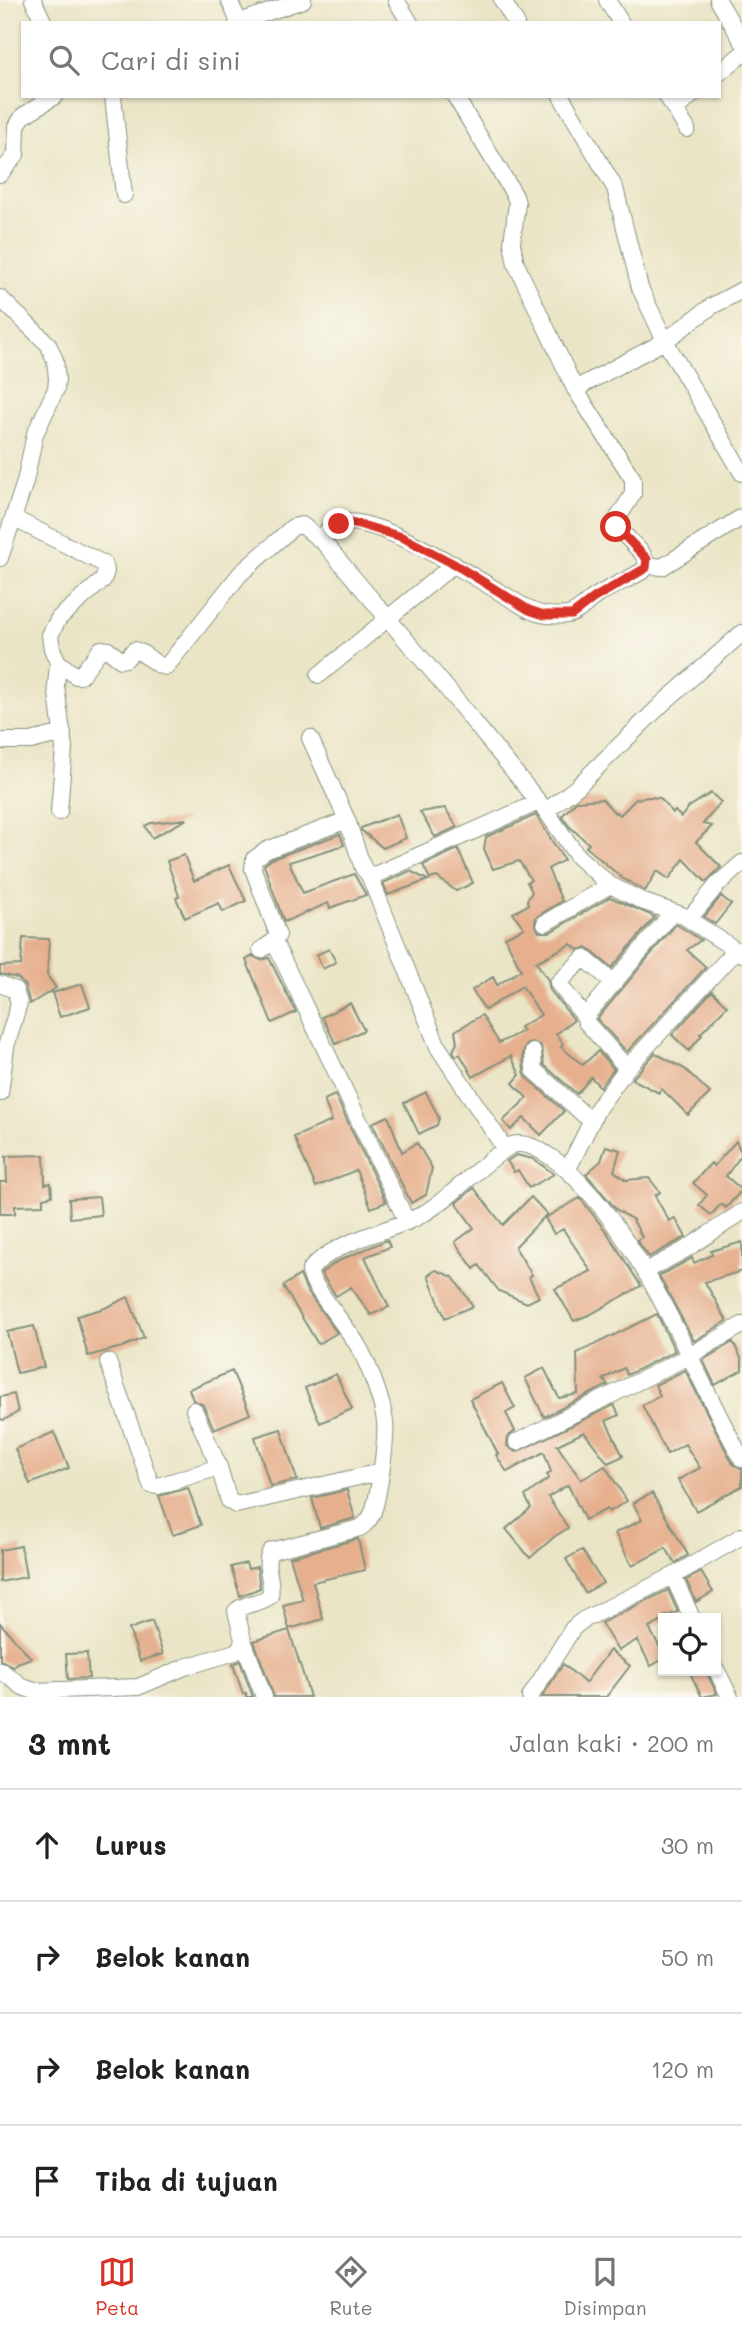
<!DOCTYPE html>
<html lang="id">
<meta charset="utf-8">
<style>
body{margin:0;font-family:Mali,sans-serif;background:#f2f2f2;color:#222}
.controls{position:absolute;right:21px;bottom:21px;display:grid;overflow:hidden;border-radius:0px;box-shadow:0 2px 5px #0004}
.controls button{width:63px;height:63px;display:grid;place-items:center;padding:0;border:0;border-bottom:2px solid #e0e0e0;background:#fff;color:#222;font:35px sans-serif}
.stop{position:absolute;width:21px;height:21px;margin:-16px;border:5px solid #d93025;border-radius:50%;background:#fff}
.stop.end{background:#d93025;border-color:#fff;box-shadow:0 2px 7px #0008}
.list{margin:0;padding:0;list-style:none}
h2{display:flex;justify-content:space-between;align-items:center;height:91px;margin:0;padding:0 28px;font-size:30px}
h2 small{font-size:23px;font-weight:400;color:#767676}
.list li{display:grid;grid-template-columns:46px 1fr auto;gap:21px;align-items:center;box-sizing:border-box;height:112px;padding:0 28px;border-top:2px solid #e0e0e0}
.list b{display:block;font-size:26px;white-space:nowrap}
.list em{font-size:23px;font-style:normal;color:#767676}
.icon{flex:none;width:38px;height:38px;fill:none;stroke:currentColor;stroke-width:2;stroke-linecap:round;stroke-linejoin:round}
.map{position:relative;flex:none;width:742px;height:1697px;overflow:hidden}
.search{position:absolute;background:#fff;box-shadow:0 2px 5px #0004;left:21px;right:21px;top:21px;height:77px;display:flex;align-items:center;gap:18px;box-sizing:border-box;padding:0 24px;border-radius:0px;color:#767676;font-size:26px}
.sheet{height:539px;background:#fff}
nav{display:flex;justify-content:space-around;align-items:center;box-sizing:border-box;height:98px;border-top:2px solid #e0e0e0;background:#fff;font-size:19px;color:#767676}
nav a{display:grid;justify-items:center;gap:4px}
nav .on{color:#d93025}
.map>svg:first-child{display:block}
</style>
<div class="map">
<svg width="742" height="1697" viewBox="0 0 742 1697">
<rect width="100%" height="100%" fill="#fbf7ec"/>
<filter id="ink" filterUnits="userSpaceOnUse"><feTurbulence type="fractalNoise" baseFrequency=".0143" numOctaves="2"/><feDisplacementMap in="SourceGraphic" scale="14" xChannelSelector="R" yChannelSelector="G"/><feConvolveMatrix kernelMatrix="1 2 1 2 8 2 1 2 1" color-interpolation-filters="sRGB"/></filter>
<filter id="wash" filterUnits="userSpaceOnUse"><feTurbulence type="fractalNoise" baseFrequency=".00686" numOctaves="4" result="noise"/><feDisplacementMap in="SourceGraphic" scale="28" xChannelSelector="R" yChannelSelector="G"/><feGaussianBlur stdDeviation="1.57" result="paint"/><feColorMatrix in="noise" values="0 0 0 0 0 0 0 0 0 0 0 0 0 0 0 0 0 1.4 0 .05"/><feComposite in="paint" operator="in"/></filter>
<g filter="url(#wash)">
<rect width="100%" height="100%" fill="#eae5c6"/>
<g id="blocks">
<path fill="#e6b08f" d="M711 793 721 802 703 824 712 826 696 842 721 867 706 882 684 859 669 879 657 871 645 891 622 878 586 847 589 844 569 826 562 816 576 801 602 799 615 813 616 812 620 815 636 799 649 797 660 798 673 813 675 811 681 817 689 807Z
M445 808 457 827 435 837 420 812Z
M397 814 406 838 383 848 361 830V828Z
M536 815 564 860 548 869 562 901 536 917 535 924 539 932H550L610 897 655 917 612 968 590 950 586 948 578 950 571 944 536 962 548 980 550 990 574 1020 556 1034 563 1044 561 1047 583 1065 598 1051 614 1069 600 1087 591 1077 577 1094 544 1065 541 1046 533 1042 527 1044 523 1053 524 1071 526 1077 564 1111 541 1135 524 1118 511 1130 503 1121 527 1098 513 1083 520 1075 511 1056 473 1077 460 1054 456 1056 453 1051 457 1043 455 1031 482 1015 499 1043 523 1031 520 1027 541 1015 522 986 485 1010 472 990 493 977 497 985 521 970 505 937 524 928 513 913 528 905 527 900 532 892 527 882 531 880 519 861 493 869 484 849 486 837Z
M187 819 152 838 145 826 151 823Z
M340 834 344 845 289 862 303 893 354 874 366 895 330 908 328 903 284 922 264 865 272 859Z
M458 849 473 883 456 891 437 877 430 879 423 865Z
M184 855 194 881 229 865 246 901 223 912 219 903 185 918 176 898 179 896 167 861Z
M410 871 428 880 388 895 383 883Z
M721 896 731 904 715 924 704 917Z
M676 924 701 940 687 950 706 967 627 1052 597 1019Z
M23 938 49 939 47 975 56 988 30 1004 25 986 18 978 0 974V966L21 965Z
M329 949 336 962 323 969 316 955Z
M253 956 261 960 269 958 296 1012 272 1023 246 960Z
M82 984 90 1007 60 1017 52 993Z
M712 991 727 1006 700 1034 702 1035 689 1051 672 1035Z
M350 1003 364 1030 336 1044 322 1017Z
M655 1053 685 1069 710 1093 688 1115 661 1088 659 1093 632 1079Z
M426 1092 439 1118 437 1125 419 1134 404 1103Z
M335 1095 386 1202 371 1208 356 1170 316 1187 294 1137 332 1121 324 1100Z
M388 1116 402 1152 417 1143 432 1168 426 1195 411 1203 372 1123Z
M736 1141 742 1154 726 1176 742 1190 726 1208 721 1204 711 1215 699 1205 707 1195 693 1183 711 1163 714 1166Z
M606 1146 620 1150 614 1171 626 1180 649 1178 660 1192 655 1196 669 1221 675 1218 686 1237 649 1257 637 1240 642 1237 633 1220 616 1209 586 1174 601 1161Z
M44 1155 45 1184 51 1183 52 1196 43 1198V1205L15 1206V1214H0V1182H7L6 1156Z
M516 1155 533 1159 554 1174 529 1188 518 1170 514 1172 507 1161Z
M474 1188 503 1225 531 1197 547 1214 515 1247 532 1275 529 1277 539 1297 527 1303 499 1291 479 1265 474 1269 455 1242 474 1228 456 1203Z
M99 1197 101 1215 70 1218 69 1199Z
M580 1198 608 1234 641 1286 591 1314 574 1321 555 1289 591 1271 563 1229 554 1234 545 1218Z
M387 1240 390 1247 365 1257 389 1307 371 1315 351 1287 336 1296 321 1273 338 1261Z
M742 1242V1271L705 1282 727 1321 694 1341 659 1276 692 1258 694 1263 712 1255 711 1251Z
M436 1270 453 1277 473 1306 445 1318 428 1275Z
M300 1275 307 1291 337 1333 318 1344 283 1286Z
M128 1297 144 1338 122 1347 88 1356 77 1316 105 1308Z
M657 1314 675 1351 627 1375 624 1368 603 1379 608 1385 544 1417 525 1378 544 1368 559 1398 578 1394 577 1353Z
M34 1326 44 1367 17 1373 7 1332Z
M733 1342 742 1360V1370L715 1385 703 1360Z
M685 1370 733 1464 742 1469V1486L696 1511 678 1480 700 1468 685 1444 667 1454 642 1405 660 1396 655 1385Z
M232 1371 250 1414 214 1429 203 1405 193 1400 189 1389Z
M336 1374 352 1409 320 1423 305 1388Z
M502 1383 515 1408 506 1413 515 1431 508 1437 507 1446 516 1452 614 1405 619 1415 606 1421 623 1456 608 1463 584 1432 557 1445 581 1480 605 1466 627 1501 609 1512 607 1509 585 1520 568 1485 548 1497 568 1528 554 1537 530 1558 506 1529 531 1508 525 1496 549 1478 547 1475 551 1472 544 1452 507 1472 496 1455 498 1454 470 1399Z
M14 1394 18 1412 4 1420 0 1419V1397Z
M281 1429 297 1480 270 1486 255 1437Z
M54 1432 69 1468 30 1484 15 1449Z
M188 1488 201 1525 173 1535 159 1496Z
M347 1490 355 1518 320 1528 312 1498Z
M652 1493 688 1555 675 1563 666 1548 632 1566 615 1533 642 1520 633 1503Z
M358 1539 365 1570 313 1582 323 1619 289 1629 283 1605 303 1600 290 1557Z
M21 1546 26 1577 0 1582V1550Z
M582 1550 603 1583 585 1593 566 1559Z
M246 1563 248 1569 257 1567 260 1588 240 1596 231 1567Z
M701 1572 713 1592 696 1602 686 1580Z
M668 1590 678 1612 663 1617V1621L649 1628 663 1653V1659L651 1666 637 1640 618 1651 601 1623Z
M152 1621 163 1654 140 1661 129 1629Z
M0 1623 31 1658 17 1663 14 1667 0 1660Z
M289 1630 303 1674 310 1697H274L254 1641Z
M610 1650 630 1666 606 1697H542L563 1664 585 1683Z
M87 1653 89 1678 68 1679 66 1654Z
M240 1661 253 1697H246V1693L243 1694 233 1664Z
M689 1671H706L717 1694 702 1697Z"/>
</g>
</g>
<g filter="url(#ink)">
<use href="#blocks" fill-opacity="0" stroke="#84917d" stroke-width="2"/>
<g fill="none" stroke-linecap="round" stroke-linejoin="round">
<g stroke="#84917d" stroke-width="18">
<path id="street" d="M33 0 44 23
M229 0 239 22
M396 0 410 23
M502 0 516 23
M607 0 621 23
M718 0 742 41
M237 23 303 0
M719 73 742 54
M113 96 124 195
M561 96 615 188 640 288 665 341 575 389
M667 96 687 129
M675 109 691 96
M0 174 16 155 17 126 23 116 55 96
M742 290 712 306 665 341 742 473
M0 298 48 344 55 360 57 379 56 389 35 434 25 482 0 558
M13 518 104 564 106 571 103 580 59 618 50 635 52 649 58 662 56 686 64 748 59 812
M324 543C327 473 508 600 530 610 542 616 554 616 567 615 577 614 585 604 593 598 609 587 628 580 644 570L648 564 642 553 614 524 633 494V479L575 389 516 264 512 243 517 203 515 196 455 96
M647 565 662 567 742 517
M58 662 76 676H80L101 649 108 650 121 660 126 659 134 650C147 652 153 666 166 667L240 574 293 527 302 525 324 543 444 685 546 811 578 857 610 885 644 902 682 915 742 954
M319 675 454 564
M310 738 347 820 363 868 369 875 377 874 539 802
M0 741H31L63 733
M546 811 577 787 662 704 742 633
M369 875 438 1047 505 1149
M689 919 718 884 742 863
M545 923 610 885
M274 941 407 1222
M261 950 274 941 278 935 253 869 254 859 267 850 347 820
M0 984 15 990 19 1003 6 1047 0 1093
M585 1017 558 983 584 958 613 982
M533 1052 534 1070 591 1121
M627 1068 586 1022 585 1017 673 912
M568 1169 598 1108 627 1068 736 950
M646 1271 688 1248 742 1212
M108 1362 151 1485 158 1486 219 1467
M194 1410 219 1467 229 1501 236 1505 380 1472
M517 1442 689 1356 742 1325
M673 1576 692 1618
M716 1669 730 1697
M0 1670 23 1687 34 1691 138 1687 185 1667 235 1652 241 1647 243 1640
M264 1697 243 1640 236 1611C245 1602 261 1604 270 1596 274 1581 262 1564 271 1551L360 1528C366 1524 370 1520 373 1512 379 1494 387 1440 385 1422 383 1403 368 1362 358 1346 350 1330 308 1283 310 1270 332 1241 390 1232 421 1215 455 1196 479 1164 512 1145 527 1141 540 1150 552 1158 569 1169 580 1183 594 1198 659 1275 693 1372 742 1459
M530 1697 573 1628 583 1620 673 1576 742 1536"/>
</g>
<use href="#street" stroke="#fff" stroke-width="16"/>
</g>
</g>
<g fill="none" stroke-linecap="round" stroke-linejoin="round" filter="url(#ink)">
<path stroke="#d93025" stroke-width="9" d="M339 524 355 523 402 537 454 564 529 610 544 615H572L594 598 646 568 647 559 616 527"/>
</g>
</svg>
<div class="controls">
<button><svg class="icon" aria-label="locate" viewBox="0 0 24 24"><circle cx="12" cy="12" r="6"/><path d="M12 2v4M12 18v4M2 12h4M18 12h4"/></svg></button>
</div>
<div class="stop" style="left:616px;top:527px"></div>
<div class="stop end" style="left:339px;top:524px"></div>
<div class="search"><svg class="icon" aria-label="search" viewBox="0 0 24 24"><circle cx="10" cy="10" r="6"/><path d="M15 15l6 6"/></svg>Cari di sini</div>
</div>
<section class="sheet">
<h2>3 mnt<small>Jalan kaki · 200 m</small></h2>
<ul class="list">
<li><svg class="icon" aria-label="ahead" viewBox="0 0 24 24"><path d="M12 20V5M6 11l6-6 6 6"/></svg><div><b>Lurus</b></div><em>30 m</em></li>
<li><svg class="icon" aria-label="right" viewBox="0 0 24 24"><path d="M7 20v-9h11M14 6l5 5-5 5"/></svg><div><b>Belok kanan</b></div><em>50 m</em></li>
<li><svg class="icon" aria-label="right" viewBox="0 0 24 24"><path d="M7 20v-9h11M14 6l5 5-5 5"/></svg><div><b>Belok kanan</b></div><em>120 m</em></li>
<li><svg class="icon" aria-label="arrive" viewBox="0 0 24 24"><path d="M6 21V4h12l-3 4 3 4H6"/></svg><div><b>Tiba di tujuan</b></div></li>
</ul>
</section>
<nav>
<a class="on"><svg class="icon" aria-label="map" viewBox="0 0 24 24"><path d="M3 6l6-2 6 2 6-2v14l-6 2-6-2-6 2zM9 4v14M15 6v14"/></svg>Peta</a>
<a><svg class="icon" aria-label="directions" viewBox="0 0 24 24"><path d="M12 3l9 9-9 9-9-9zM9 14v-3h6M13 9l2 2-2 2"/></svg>Rute</a>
<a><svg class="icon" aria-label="saved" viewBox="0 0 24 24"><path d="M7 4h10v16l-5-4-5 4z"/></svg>Disimpan</a>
</nav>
